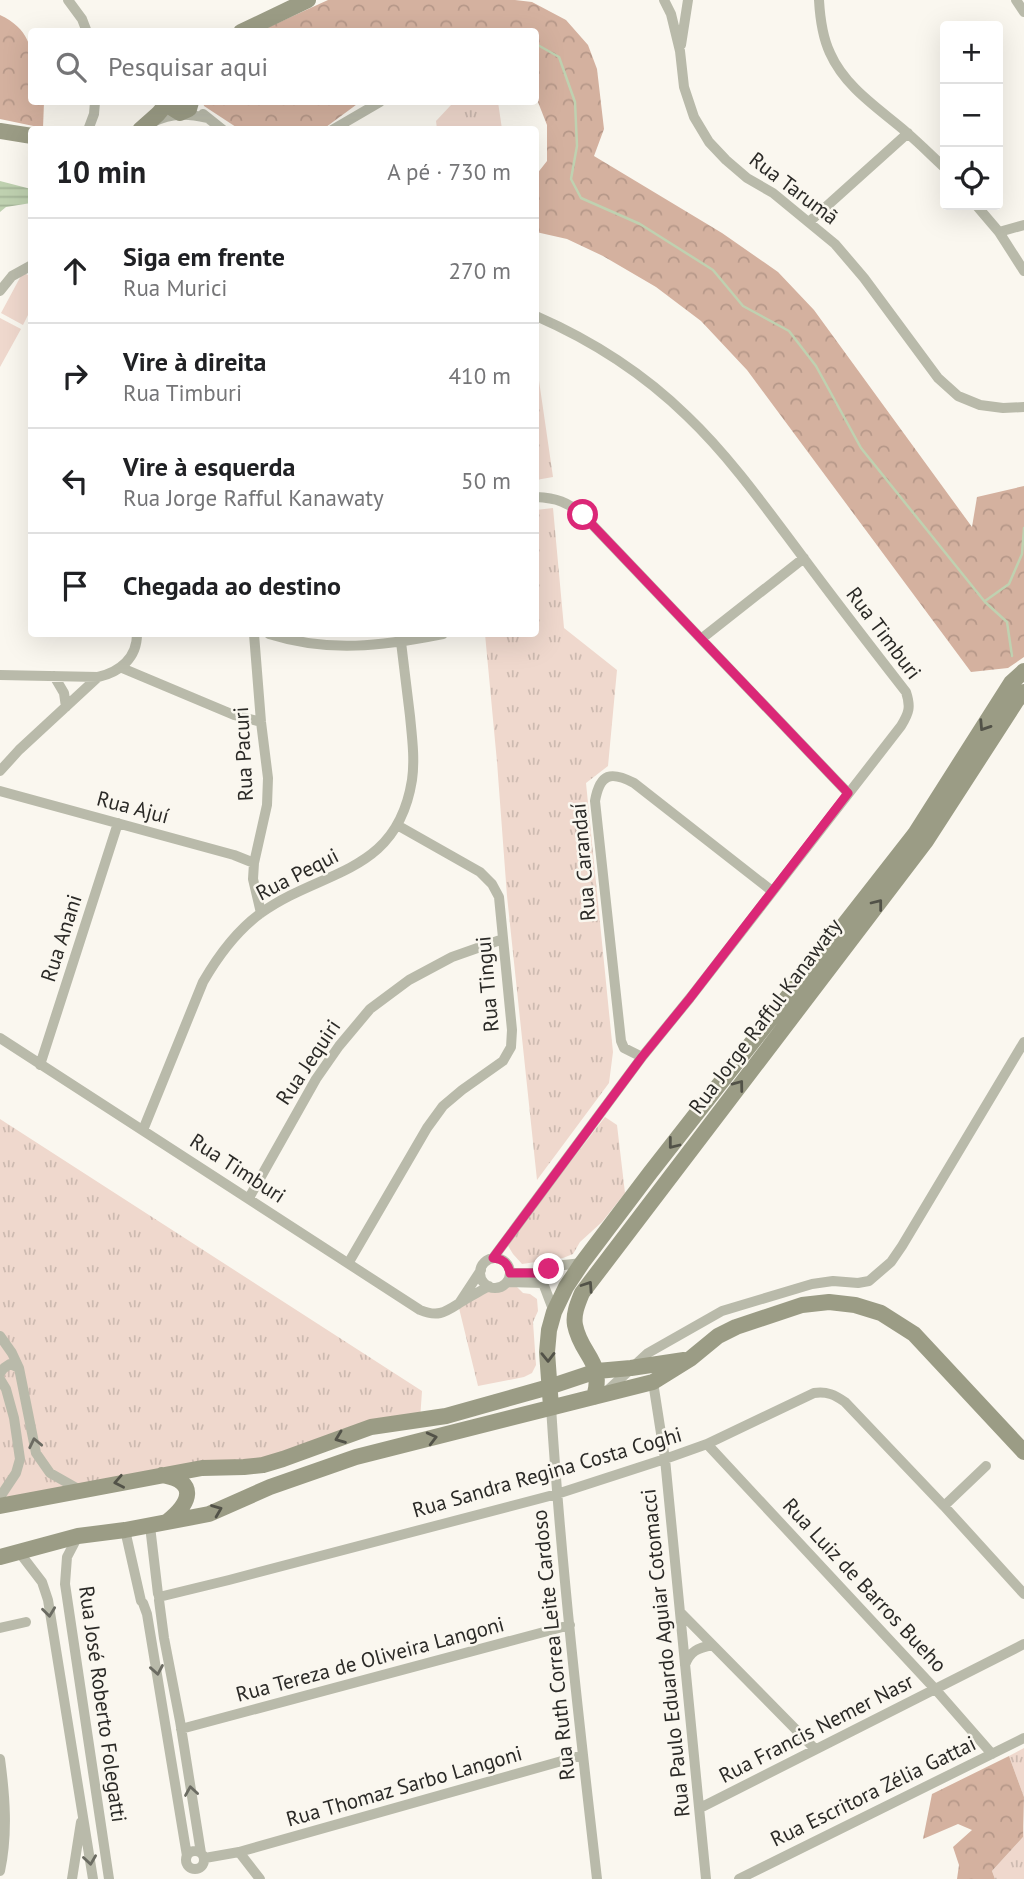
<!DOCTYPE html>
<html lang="pt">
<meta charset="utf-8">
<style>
body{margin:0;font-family:"PT Sans",sans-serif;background:#f6f6f6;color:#202124}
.controls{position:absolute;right:21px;top:21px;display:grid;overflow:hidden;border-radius:7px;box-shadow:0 7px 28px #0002}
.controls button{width:63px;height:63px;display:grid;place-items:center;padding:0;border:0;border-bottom:2px solid #e0e0e0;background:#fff;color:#202124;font:35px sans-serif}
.stop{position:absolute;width:21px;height:21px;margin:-16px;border:5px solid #db2777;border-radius:50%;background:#fff}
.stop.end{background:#db2777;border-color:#fff;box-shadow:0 2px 7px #0008}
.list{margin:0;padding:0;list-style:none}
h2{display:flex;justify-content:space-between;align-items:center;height:91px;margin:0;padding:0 28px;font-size:30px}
h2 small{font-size:23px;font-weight:400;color:#757577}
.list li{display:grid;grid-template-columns:46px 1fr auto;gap:21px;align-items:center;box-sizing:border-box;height:105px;padding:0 28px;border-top:2px solid #e0e0e0}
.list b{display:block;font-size:26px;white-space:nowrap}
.list p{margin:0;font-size:23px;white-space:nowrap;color:#757577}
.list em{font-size:23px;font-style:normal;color:#757577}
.icon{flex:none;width:38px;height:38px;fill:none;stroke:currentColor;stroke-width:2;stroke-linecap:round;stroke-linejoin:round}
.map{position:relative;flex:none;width:1024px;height:1879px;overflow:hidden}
.search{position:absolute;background:#fff;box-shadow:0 7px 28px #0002;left:28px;top:28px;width:511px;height:77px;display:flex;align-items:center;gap:18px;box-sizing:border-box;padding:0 24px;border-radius:7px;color:#757577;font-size:26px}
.panel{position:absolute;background:#fff;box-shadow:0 7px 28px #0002;left:28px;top:126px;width:511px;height:511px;border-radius:7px}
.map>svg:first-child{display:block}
</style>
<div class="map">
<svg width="1024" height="1879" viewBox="0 0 1024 1879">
<defs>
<pattern id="grass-tufts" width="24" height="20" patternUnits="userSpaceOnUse" patternTransform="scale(1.75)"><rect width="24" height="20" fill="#efd8cd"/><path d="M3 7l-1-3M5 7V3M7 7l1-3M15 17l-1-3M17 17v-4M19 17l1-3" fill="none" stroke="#cdbab0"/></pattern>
<pattern id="forest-crowns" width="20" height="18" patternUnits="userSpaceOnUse" patternTransform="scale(1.75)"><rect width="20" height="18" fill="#d4b19f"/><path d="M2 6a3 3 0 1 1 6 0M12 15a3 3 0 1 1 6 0" fill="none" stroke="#b69889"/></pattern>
<pattern id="water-rules" width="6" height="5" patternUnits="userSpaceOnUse" patternTransform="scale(1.75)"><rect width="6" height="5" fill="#bfd1b0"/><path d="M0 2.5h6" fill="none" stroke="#a4b497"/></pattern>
</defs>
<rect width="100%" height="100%" fill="#faf7ef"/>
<path fill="url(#grass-tufts)" d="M456 102H498L502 129H437L436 121 451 105Z
M536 360 553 477 536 480Z
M553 508 564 628 617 670 608 766 586 783 613 1052 609 1083 537 1180 507 896 497 762 485 634H536V510Z
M605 1117 617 1125 625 1193 602 1222 580 1242 573 1254 563 1258 522 1264 513 1254 507 1244Z
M0 1119 422 1391 420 1420 244 1467 0 1509Z
M515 1285 523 1293 530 1294 537 1299 538 1311 533 1322 536 1365 532 1373 524 1377 478 1386 458 1304 487 1290Z
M1024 1748V1797L1009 1756Z
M1024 1826V1879H995L992 1871 1023 1837Z"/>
<path fill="url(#forest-crowns)" d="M328 0H515L532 2 566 20 588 45 597 69 604 129 594 156 722 233 778 272 814 310 972 527 977 497 1024 486V657L1008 668 971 672 747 370 701 321 656 287 603 256 567 239 536 232V175L547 161V125L536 97V32H258Z
M0 15C40 34 32 64 32 102H44L43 128 0 119Z
M203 102H360L322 130 239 129 204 106Z
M1009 1756 1024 1797 1023 1837 992 1871 995 1879H957L959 1865 953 1847 972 1830 958 1824 923 1839 932 1794Z"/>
<path fill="#efd8cd" d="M23 272 31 277V309L23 325 1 313Z
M0 318 21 329 0 367Z"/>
<path fill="url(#water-rules)" d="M0 181 31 189V203L6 207 0 212Z"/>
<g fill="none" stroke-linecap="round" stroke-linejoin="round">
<path stroke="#bfd1b0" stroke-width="2.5" d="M536 44 559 57 575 102 577 146 571 179 581 198 640 224 713 270 743 306 789 331 816 366 861 448 985 602 1007 622 1012 656
M985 601 1009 584 1022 554 1024 528"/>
<path stroke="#b9baaa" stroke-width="10" d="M68 0 82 19 87 32
M664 0 671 14 680 51 684 87 694 117 709 142 726 160 747 178 773 193 835 244 864 278 938 378 958 396 980 405 1003 408 1024 407
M819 0C820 18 822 36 830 53 845 87 878 108 905 131 919 143 932 156 945 168
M1016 0 1024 12
M681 45 688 0
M203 114 223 130
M153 122C172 113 187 113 207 118
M88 130 94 114 95 102
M332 130 380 102
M976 205 999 232 1024 271
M809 222 908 133
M999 232 1024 225
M0 291 12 276 32 265
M536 497C557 498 567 502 583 515L848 793
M254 634 261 722 268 778 267 805 254 863 253 879 261 913
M269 634C329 653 382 646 443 634
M701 639 804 558
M122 668 234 715 261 722
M0 675 98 677C120 672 137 658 137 634
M54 676 64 693 66 707
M0 771 19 750 98 677
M0 791 234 855 254 863
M0 1038 420 1310C437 1317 444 1313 458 1304 468 1297 479 1292 489 1286
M642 1057 624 1048 621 1041 595 801C600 773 611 771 634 783L772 891
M40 1065 118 823
M143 1130 203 982C218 956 236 931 261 913 322 869 397 875 412 780 415 759 412 737 410 716 407 691 404 667 401 642
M249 1198 316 1079 339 1046 370 1009 409 980 452 957 503 939
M493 1258 642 1057 690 998 901 726C909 713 911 707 906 692 871 647 836 602 802 556 766 508 730 457 687 416 643 373 591 340 536 316
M480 1273a15 15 0 1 1 30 0a15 15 0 1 1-30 0Z
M349 1262 427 1128 443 1106 462 1090 503 1061 511 1047 512 1030 499 897 492 884 480 872 397 825
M510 1273H544
M507 1282 543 1283
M460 1302 481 1270
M554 1312 543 1283 544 1273 555 1266 582 1263
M0 1336 12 1353 19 1368 36 1453 50 1473 80 1490
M0 1373 4 1368 10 1364 19 1368
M0 1379 6 1389 14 1418 20 1459 16 1473 0 1497
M653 1382 665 1459 706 1879
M607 1391 648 1353 722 1311 812 1284 833 1281 858 1283 869 1281 891 1262 902 1246 1024 1042
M551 1407C561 1565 579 1722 597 1879
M707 1444 936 1690 992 1754
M944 1506 986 1466
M150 1526 158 1594
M125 1530 141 1601
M78 1536 67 1557 65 1584 109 1879
M19 1552 42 1582 48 1600 93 1879
M159 1597 229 1580 557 1494 665 1459 707 1444 814 1393C827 1391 835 1395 845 1402L944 1506 1024 1594
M159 1600 164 1638 180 1721 201 1853
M143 1603 147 1614 187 1856
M680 1612 815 1749
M0 1628 26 1622
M685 1665C690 1651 698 1648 712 1645
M181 1729 570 1625
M0 1759C5 1796 8 1834 0 1871
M700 1808 1024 1644
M186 1860a9 9 0 1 1 18 0a9 9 0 1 1-18 0Z
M239 1852 260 1879
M205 1858 239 1852 583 1755
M72 1879 81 1822
M739 1879 1024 1738"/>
<path stroke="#9b9c85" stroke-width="16" d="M241 32 308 0
M170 102 172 108 180 113 189 109 191 102
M140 130 158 114 168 102
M0 131 32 136
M594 1397C605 1361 581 1356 575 1325 573 1314 578 1303 582 1293L926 841 1017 700 1024 692
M551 1407 547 1352 549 1330 554 1312 566 1287 582 1263 650 1173 915 834 1011 683 1024 671
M162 1475C199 1482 190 1503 168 1521
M0 1506 202 1468 244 1467 263 1465 283 1459 371 1427 446 1416 549 1387 597 1371 631 1368 684 1360
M0 1557 78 1536 125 1530 209 1514 270 1487 356 1457 653 1382 690 1359 718 1336 736 1327 802 1305 829 1302 855 1305 881 1313 914 1334 1024 1452"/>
</g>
<defs><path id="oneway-chevron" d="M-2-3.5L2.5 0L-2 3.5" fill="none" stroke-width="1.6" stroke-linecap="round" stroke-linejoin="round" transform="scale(1.75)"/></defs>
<g stroke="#525248">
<use href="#oneway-chevron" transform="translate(984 726) rotate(123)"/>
<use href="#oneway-chevron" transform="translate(878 904) rotate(-52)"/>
<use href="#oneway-chevron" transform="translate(739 1085) rotate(-53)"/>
<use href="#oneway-chevron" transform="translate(673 1144) rotate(128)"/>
<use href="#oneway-chevron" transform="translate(588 1286) rotate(-56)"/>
<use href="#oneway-chevron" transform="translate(548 1357) rotate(89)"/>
<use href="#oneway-chevron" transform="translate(340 1438) rotate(159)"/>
<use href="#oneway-chevron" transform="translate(432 1438) rotate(-14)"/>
<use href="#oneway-chevron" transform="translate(119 1482) rotate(169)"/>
<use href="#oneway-chevron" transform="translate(217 1510) rotate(-22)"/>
</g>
<g stroke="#6b6b62">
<use href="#oneway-chevron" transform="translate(35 1443) rotate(-102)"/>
<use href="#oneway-chevron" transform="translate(49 1612) rotate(83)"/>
<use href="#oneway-chevron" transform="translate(157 1670) rotate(80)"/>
<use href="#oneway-chevron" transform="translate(191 1791) rotate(-99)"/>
<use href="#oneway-chevron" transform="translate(90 1860) rotate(82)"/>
</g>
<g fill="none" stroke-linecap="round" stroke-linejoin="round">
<path stroke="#db2777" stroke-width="9" d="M549 1269 544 1273H510C508 1263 503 1259 493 1258L642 1057 690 998 848 793 583 515"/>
</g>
<g text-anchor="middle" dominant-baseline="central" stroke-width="5" stroke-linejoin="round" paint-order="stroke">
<g font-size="21" fill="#2b2a27" stroke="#faf7ef">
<text transform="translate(794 188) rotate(37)">Rua Tarumã</text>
<text transform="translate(884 633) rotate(53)">Rua Timburi</text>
<text transform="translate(243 754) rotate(-93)">Rua Pacuri</text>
<text transform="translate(133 807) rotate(15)">Rua Ajuí</text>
<text transform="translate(583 862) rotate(-95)">Rua Carandaí</text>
<text transform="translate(297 874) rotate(-27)">Rua Pequi</text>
<text transform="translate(61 938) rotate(-72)">Rua Anani</text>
<text transform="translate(487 984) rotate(-95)">Rua Tingui</text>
<text transform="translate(765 1016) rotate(-53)">Rua Jorge Rafful Kanawaty</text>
<text transform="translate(308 1062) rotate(-56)">Rua Jequiri</text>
<text transform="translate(238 1168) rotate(33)">Rua Timburi</text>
<text transform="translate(547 1472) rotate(-16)">Rua Sandra Regina Costa Coghi</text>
<text transform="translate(865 1585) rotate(47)">Rua Luiz de Barros Bueho</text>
<text transform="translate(553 1645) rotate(-96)">Rua Ruth Correa Leite Cardoso</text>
<text transform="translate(665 1653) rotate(-96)">Rua Paulo Eduardo Aguiar Cotomacci</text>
<text transform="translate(370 1659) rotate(-15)">Rua Tereza de Oliveira Langoni</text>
<text transform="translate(103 1704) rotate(82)">Rua José Roberto Folegatti</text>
<text transform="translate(816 1728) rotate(-27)">Rua Francis Nemer Nasr</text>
<text transform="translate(404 1786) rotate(-16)">Rua Thomaz Sarbo Langoni</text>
<text transform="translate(873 1791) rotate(-26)">Rua Escritora Zélia Gattai</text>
</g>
</g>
</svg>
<div class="controls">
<button>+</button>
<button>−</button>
<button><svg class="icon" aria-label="locate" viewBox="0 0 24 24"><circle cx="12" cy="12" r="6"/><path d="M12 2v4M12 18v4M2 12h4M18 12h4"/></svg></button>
</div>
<div class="stop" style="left:583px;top:515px"></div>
<div class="stop end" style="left:549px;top:1269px"></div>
<div class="search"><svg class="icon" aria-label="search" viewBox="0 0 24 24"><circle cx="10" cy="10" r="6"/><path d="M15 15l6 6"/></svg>Pesquisar aqui</div>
<section class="panel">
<h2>10 min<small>A pé · 730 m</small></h2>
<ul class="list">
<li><svg class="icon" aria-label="ahead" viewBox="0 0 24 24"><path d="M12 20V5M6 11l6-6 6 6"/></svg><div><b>Siga em frente</b><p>Rua Murici</p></div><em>270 m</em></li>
<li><svg class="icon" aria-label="right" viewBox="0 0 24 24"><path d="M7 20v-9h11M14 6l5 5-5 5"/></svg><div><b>Vire à direita</b><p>Rua Timburi</p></div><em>410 m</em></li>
<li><svg class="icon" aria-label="left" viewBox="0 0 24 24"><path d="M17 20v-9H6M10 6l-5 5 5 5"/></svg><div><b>Vire à esquerda</b><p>Rua Jorge Rafful Kanawaty</p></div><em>50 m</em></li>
<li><svg class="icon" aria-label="arrive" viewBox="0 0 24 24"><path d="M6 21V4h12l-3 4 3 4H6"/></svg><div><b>Chegada ao destino</b></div></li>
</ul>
</section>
</div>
